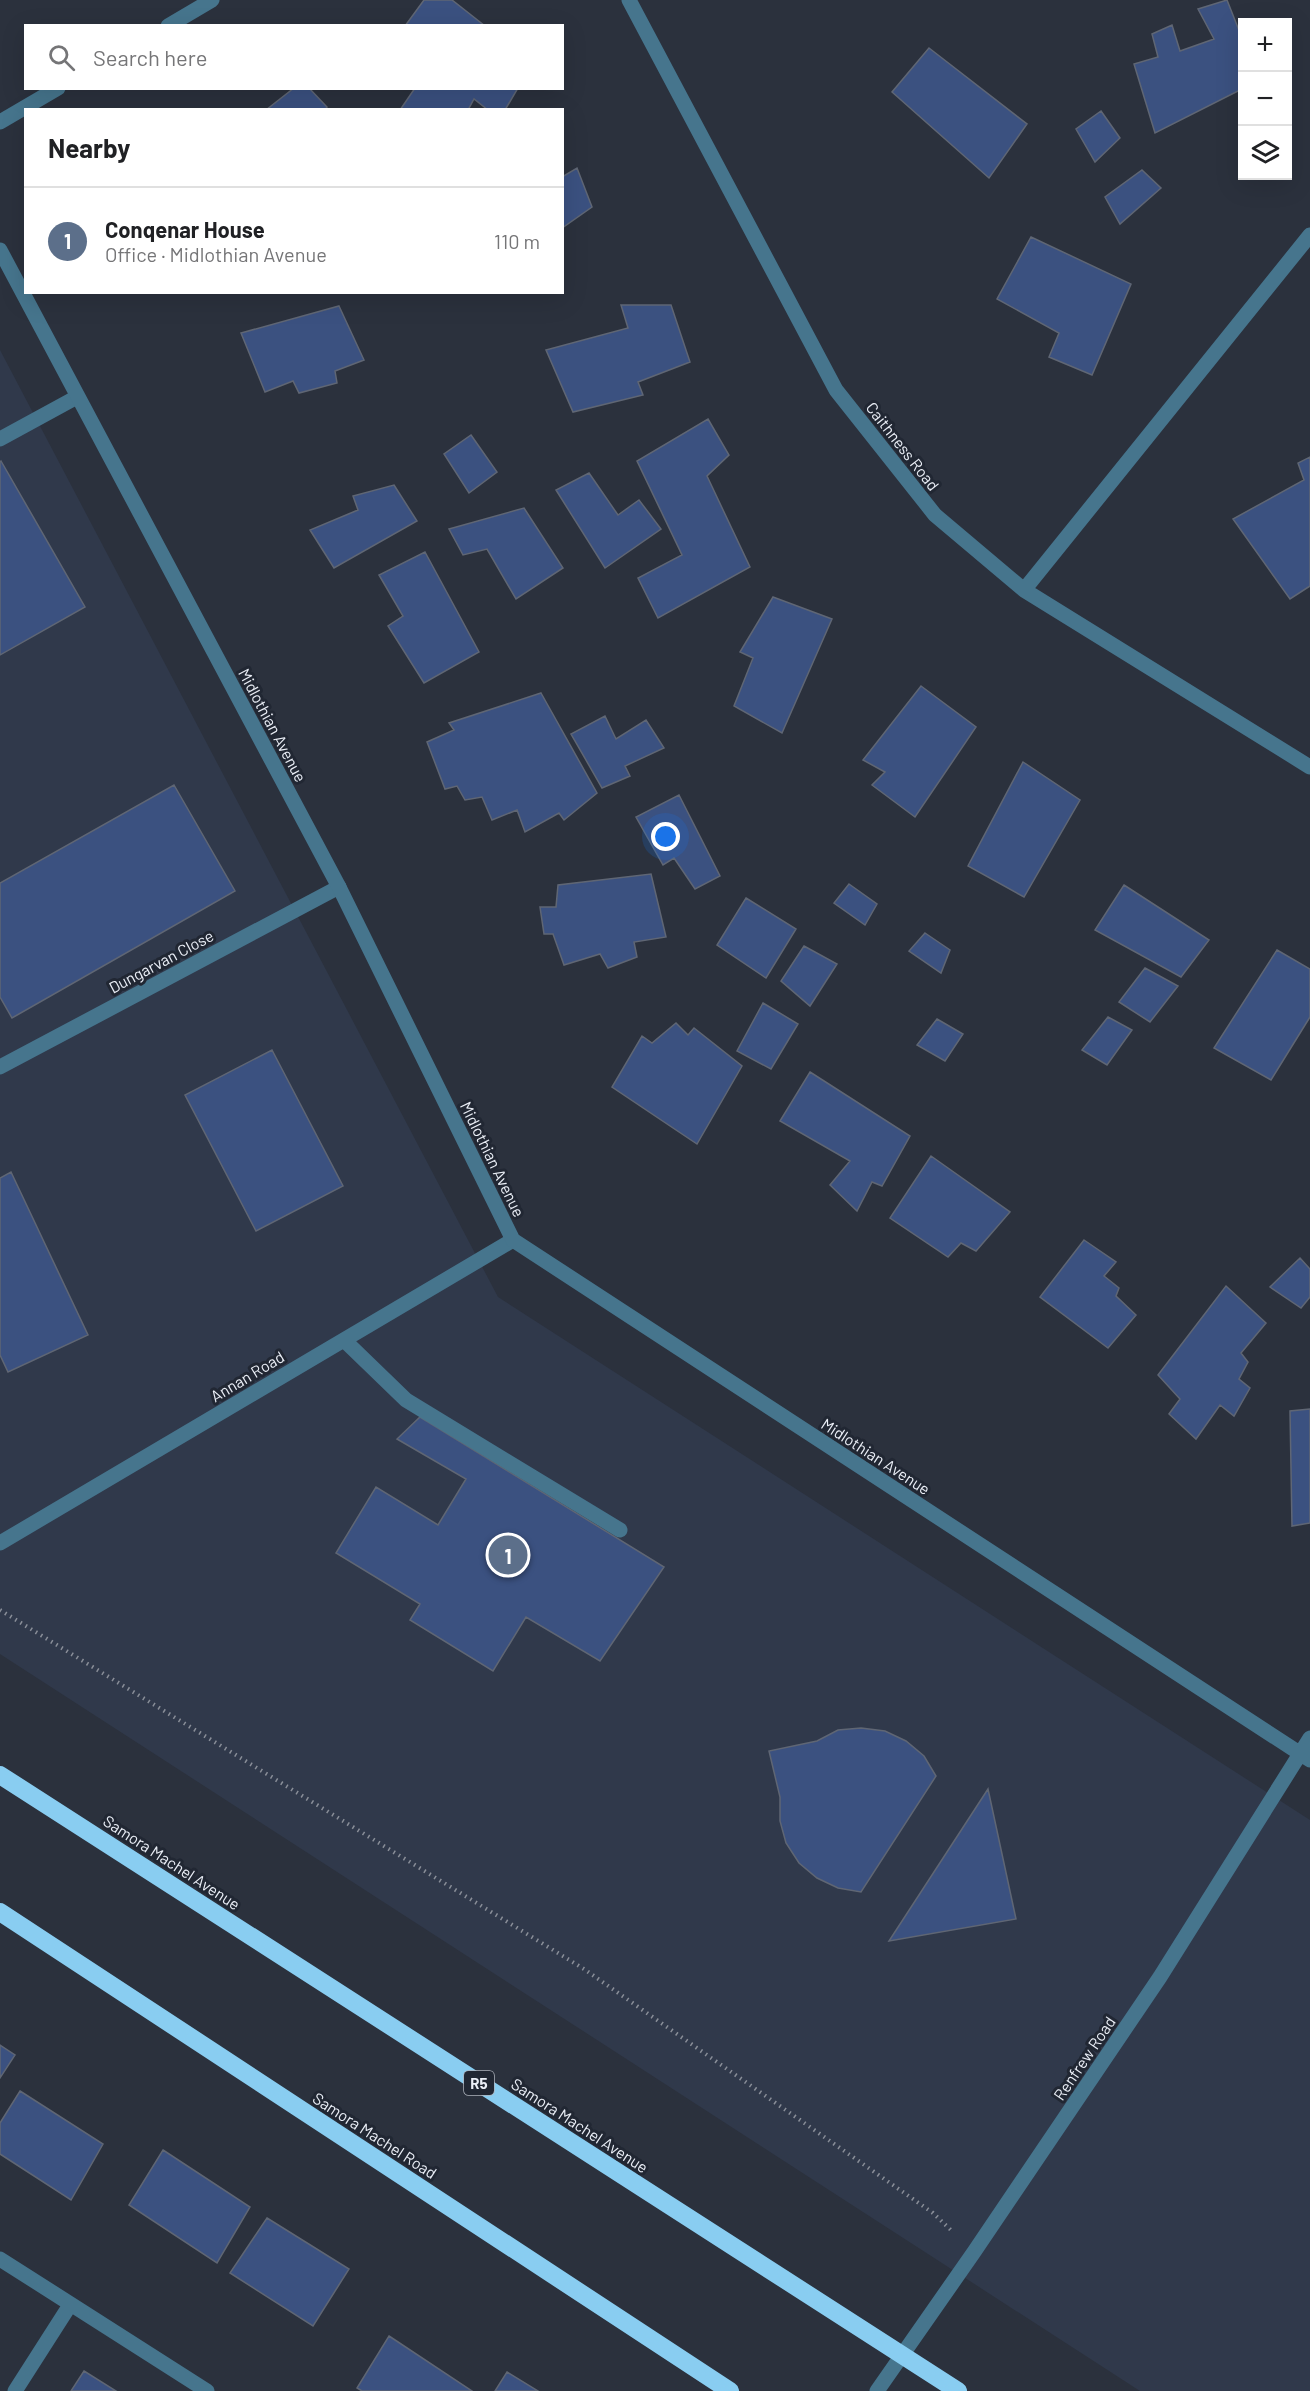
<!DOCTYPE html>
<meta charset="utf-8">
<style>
body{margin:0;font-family:Barlow,sans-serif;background:#f2f2f2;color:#202124}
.controls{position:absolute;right:18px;top:18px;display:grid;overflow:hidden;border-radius:0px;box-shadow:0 6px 24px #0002}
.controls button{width:54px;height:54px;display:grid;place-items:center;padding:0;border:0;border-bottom:2px solid #e0e0e0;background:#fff;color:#202124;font:30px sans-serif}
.you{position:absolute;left:666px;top:837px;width:21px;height:21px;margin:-15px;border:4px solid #fff;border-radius:50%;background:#1a73e8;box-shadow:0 0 0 9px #1a73e833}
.badge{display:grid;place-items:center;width:39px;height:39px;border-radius:50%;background:#d93025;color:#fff;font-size:20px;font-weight:700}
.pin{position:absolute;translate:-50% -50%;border:3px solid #fff;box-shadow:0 2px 6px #0006}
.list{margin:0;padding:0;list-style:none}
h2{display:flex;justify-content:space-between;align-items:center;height:78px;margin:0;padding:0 24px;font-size:26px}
h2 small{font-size:20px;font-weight:400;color:#757577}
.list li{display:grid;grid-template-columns:39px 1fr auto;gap:18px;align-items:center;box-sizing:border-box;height:108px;padding:0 24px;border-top:2px solid #e0e0e0}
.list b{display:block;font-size:22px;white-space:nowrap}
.list p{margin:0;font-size:20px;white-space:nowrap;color:#757577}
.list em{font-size:20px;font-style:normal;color:#757577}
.icon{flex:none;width:33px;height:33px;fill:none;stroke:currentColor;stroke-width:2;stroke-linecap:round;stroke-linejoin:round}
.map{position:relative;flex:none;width:1310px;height:2391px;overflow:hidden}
.search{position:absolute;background:#fff;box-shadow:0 6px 24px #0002;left:24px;top:24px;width:540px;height:66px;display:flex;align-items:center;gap:15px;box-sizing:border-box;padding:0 21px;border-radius:0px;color:#757577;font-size:22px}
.panel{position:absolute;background:#fff;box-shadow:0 6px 24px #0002;left:24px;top:108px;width:540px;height:186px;border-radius:0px}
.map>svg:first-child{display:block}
</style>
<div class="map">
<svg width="1310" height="2391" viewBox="0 0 1310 2391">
<rect width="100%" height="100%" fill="#2b313d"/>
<path fill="#30394b" d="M0 350 498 1297 1310 1820V2391H1140L0 1654Z"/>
<path fill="#3b5180" stroke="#5f6674" stroke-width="1.5" d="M424 0H452L485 26H405Z
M1227 0 1242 38V89L1155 133 1134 64 1158 57 1152 34 1172 25 1180 51 1214 39 1198 9Z
M929 48 1027 124 989 178 892 92Z
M294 88H309L327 107 325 110H266Z
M415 88H518L505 110H488L474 99 468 110H400Z
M1101 111 1120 138 1095 162 1076 129Z
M577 168 592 207 562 228V177Z
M1142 170 1161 188 1120 224 1105 197Z
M1031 237 1131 284 1092 375 1049 357 1059 333 997 299Z
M621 305H671L690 362 638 382 643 395 573 412 546 350 628 328Z
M339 306 364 360 335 371 337 383 299 393 293 381 265 392 241 333Z
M708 419 729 455 707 476 750 567 658 618 638 578 682 555 637 461Z
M471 435 497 472 469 493 444 454Z
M1310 457V586L1290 599 1233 519 1304 480 1298 463Z
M1 461 85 607 0 655V462Z
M589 473 618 515 639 500 661 529 605 568 556 490Z
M394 485 417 521 334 568 310 530 358 510 353 496Z
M524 508 563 568 516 599 487 549 463 555 449 529Z
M425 552 479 652 424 683 388 626 403 616 379 575Z
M773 597 832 619 782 733 734 706 753 658 740 652Z
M921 686 976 727 915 817 872 785 885 772 863 760Z
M541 693 597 793 564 820 559 813 525 832 517 810 492 820 482 797 465 800 457 786 445 789 427 742 454 730 449 723Z
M605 716 616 739 646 720 664 748 625 766 630 776 602 788 571 734Z
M1023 762 1080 800 1024 897 968 866Z
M174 785 235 891 12 1018 0 997V883Z
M679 795 720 876 695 889 674 858 663 865 636 817Z
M651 874 666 937 634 942 637 957 608 968 600 954 564 965 553 934H544L540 907H556L558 885Z
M849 884 877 904 865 925 834 903Z
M1124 885 1209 940 1181 977 1095 930Z
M746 898 796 929 766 978 717 945Z
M925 933 950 950 941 973 909 951Z
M804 946 837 964 810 1006 781 981Z
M1277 950 1310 969V1017L1271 1080 1214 1048Z
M1145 968 1178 986 1150 1022 1119 1002Z
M763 1003 798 1024 771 1069 737 1051Z
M1108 1017 1132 1030 1107 1065 1082 1050Z
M937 1019 963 1034 945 1061 917 1045Z
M676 1023 688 1035 694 1028 742 1066 697 1144 612 1087 642 1036 652 1043Z
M272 1050 343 1186 256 1231 185 1095Z
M810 1072 910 1136 882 1186 872 1182 857 1211 830 1185 850 1161 780 1121Z
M931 1156 1010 1212 976 1251 961 1243 948 1257 890 1218Z
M11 1172 88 1335 8 1372 0 1355V1178Z
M1084 1240 1116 1262 1104 1276 1119 1288 1116 1296 1136 1315 1108 1348 1040 1297Z
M1300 1258 1310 1269V1297L1301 1308 1270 1287Z
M1226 1286 1266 1323 1241 1353 1248 1362 1239 1379 1250 1388 1234 1416 1220 1405 1196 1439 1169 1414 1180 1399 1158 1375Z
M1310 1409V1523L1292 1526 1290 1411Z
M420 1417 664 1567 600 1661 526 1617 493 1671 410 1620 420 1604 336 1553 376 1487 438 1525 466 1479 397 1439Z
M861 1728 885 1731 906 1741 924 1756 936 1776 861 1892 838 1888 817 1878 799 1863 786 1843 780 1821V1797L769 1751 817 1741 838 1730Z
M988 1789 1016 1919 889 1941Z
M0 2045 15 2055 0 2078Z
M20 2091 103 2144 71 2200 0 2154V2123Z
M163 2150 250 2207 217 2263 129 2205Z
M267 2218 349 2269 313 2326 230 2273Z
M389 2336 472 2391H362L357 2388Z
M84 2371 116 2391H71Z
M507 2372 538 2391H495Z"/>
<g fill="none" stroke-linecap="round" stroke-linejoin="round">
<path stroke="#898e98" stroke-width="4" stroke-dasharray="1.5 4.5" stroke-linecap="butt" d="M0 1610 584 1969 933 2213 953 2232"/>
<path stroke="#46758d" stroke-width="15" d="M0 439 77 397
M0 1067 339 887
M344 1340 406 1400 620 1530
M0 1543 513 1240
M0 2259 207 2391
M15 2391 70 2305"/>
<path stroke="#46758d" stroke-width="15" d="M629 0 836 390 935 515 1024 590 1310 767
M168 26 212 0
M0 122 58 88
M0 250 339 887 513 1240 1310 1760
M1024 590 1310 235
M877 2391 974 2252 1160 1977 1310 1738"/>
<path stroke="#89cdf1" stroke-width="18" d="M0 1775 958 2391
M0 1912 730 2391"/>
</g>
<g text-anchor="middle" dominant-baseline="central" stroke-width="6" stroke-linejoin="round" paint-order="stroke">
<rect fill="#212733" stroke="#aeb3bc" stroke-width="1.5" x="464" y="2071" width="30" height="24" rx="4.5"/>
<g font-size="15" font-weight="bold" fill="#ebeff7">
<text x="479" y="2083">R5</text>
</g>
<g font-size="16" fill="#ebeff7" stroke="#212733">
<text transform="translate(903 446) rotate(52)">Caithness Road</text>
<text transform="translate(273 725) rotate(62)">Midlothian Avenue</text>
<text transform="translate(161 961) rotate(-28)">Dungarvan Close</text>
<text transform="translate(493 1159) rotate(64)">Midlothian Avenue</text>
<text transform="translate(247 1376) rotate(-31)">Annan Road</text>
<text transform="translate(876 1456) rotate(33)">Midlothian Avenue</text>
<text transform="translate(172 1862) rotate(33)">Samora Machel Avenue</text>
<text transform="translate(1084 2058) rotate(-56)">Renfrew Road</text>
<text transform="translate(580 2125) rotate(33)">Samora Machel Avenue</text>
<text transform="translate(375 2135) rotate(33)">Samora Machel Road</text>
</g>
</g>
</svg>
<div class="controls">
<button>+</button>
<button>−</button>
<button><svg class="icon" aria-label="layers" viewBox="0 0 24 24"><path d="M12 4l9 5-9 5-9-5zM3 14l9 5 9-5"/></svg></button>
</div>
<div class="you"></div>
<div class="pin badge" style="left:508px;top:1555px;background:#5c6f8a">1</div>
<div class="search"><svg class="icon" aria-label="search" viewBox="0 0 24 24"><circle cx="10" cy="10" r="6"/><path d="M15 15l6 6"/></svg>Search here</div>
<section class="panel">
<h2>Nearby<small></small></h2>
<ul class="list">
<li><span class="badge" style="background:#5c6f8a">1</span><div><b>Conqenar House</b><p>Office · Midlothian Avenue</p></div><em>110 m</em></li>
</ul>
</section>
</div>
